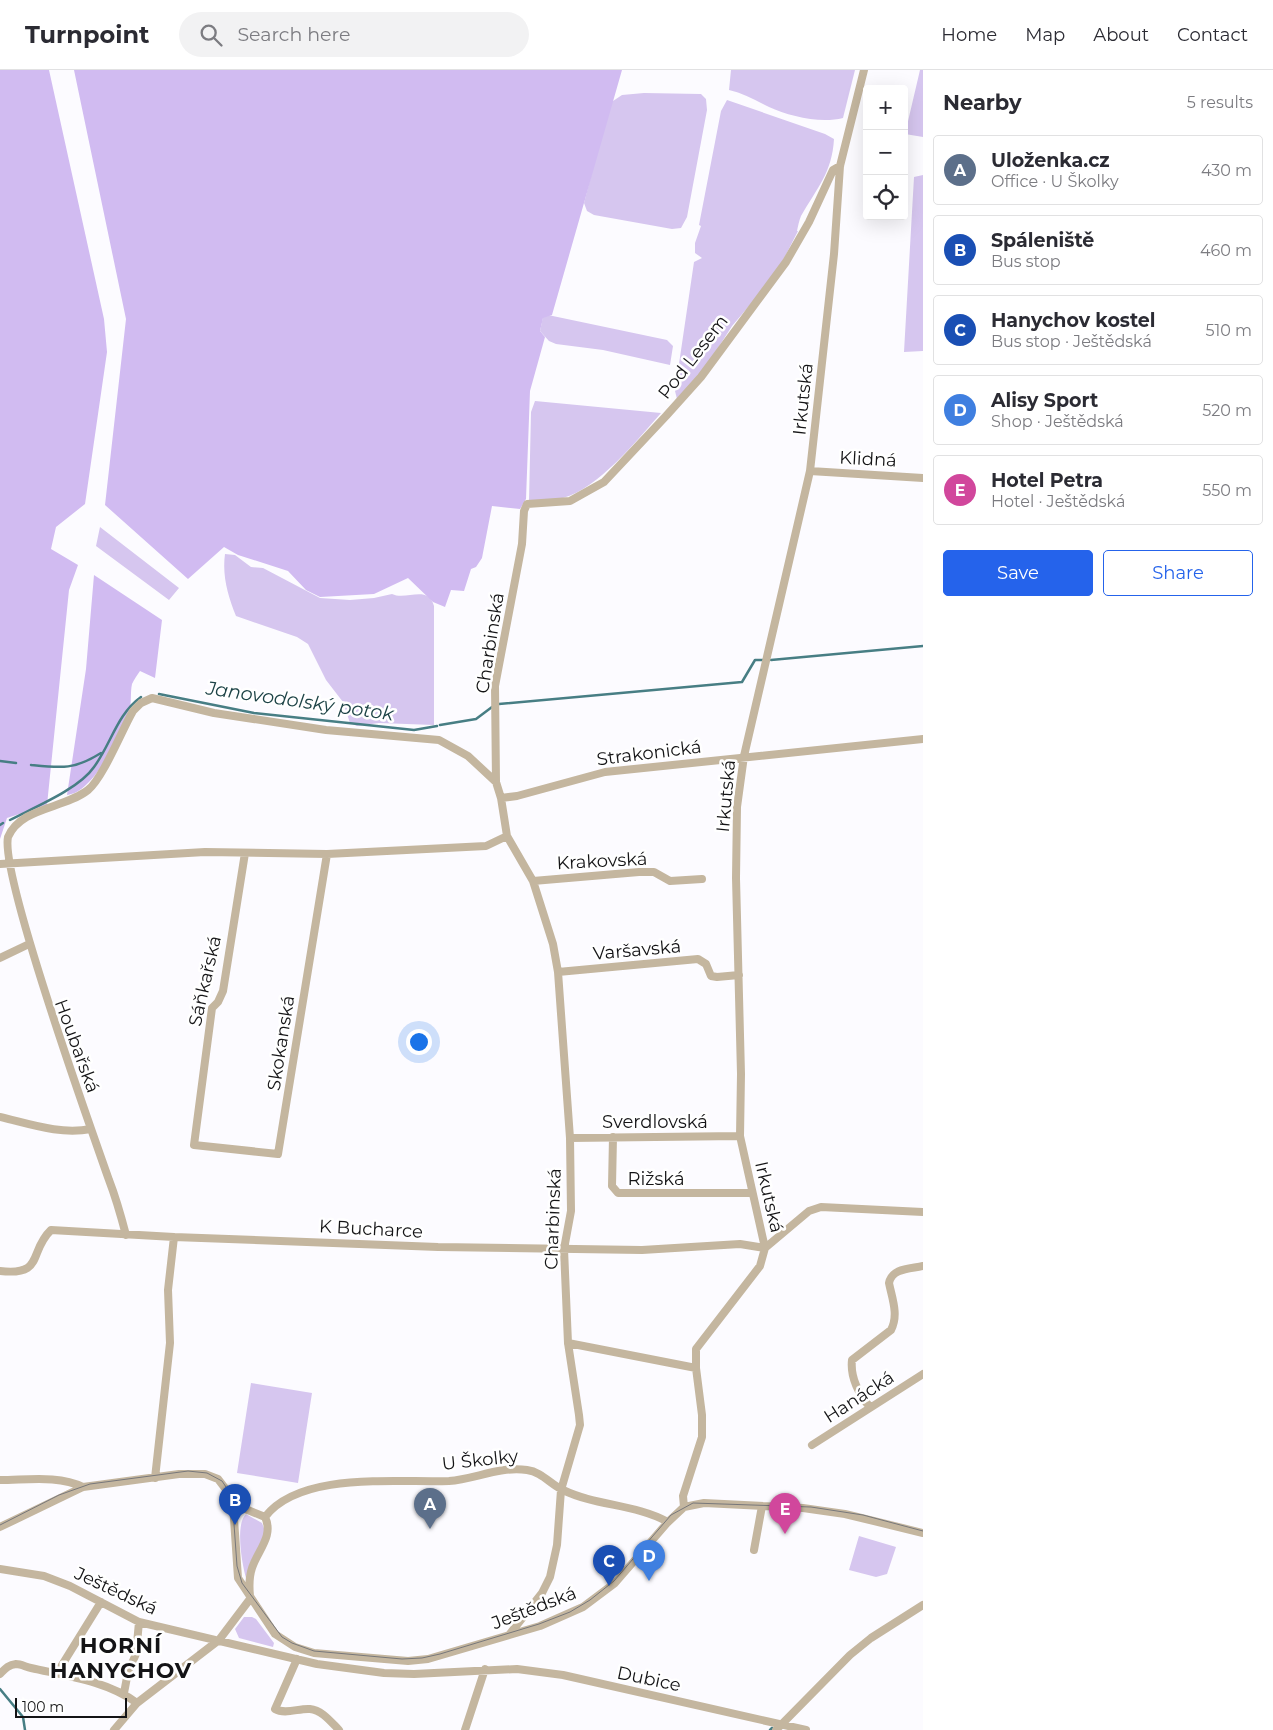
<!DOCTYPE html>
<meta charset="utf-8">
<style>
body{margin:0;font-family:Montserrat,sans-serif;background:#f2f2f3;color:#2b2b33}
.controls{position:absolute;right:15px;top:15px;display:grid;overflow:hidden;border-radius:5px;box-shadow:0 5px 20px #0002}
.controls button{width:45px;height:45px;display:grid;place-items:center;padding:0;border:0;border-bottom:1px solid #e1e1e2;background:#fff;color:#2b2b33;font:25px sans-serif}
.scale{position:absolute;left:15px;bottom:12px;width:112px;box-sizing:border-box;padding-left:5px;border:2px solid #141416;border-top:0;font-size:14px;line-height:18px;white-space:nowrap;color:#141416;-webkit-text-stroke:4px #fff;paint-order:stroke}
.you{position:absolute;left:418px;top:971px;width:18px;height:18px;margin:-12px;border:4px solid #fff;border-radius:50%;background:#1a73e8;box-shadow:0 0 0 8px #1a73e833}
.badge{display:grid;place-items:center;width:32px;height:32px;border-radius:50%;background:#2563eb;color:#fff;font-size:16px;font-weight:700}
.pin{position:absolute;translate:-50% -41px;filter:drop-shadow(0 1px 2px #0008)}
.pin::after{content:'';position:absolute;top:26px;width:18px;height:15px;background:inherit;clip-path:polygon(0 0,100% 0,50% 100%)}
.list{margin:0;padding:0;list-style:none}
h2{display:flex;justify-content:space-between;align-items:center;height:65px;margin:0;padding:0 20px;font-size:21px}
h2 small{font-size:16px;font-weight:400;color:#7c7c81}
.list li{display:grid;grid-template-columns:32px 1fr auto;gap:15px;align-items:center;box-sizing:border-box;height:70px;margin:0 10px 10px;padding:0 10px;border:1px solid #e1e1e2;border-radius:5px}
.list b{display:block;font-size:19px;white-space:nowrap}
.list p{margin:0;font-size:16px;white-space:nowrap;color:#7c7c81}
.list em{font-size:16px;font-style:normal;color:#7c7c81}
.actions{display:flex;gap:10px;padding:15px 20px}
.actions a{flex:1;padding:11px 0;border:1px solid #2563eb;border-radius:5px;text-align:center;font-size:18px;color:#2563eb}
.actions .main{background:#2563eb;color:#fff}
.icon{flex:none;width:28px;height:28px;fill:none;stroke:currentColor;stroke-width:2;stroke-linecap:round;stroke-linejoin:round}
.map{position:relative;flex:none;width:923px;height:1660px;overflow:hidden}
header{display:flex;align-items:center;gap:30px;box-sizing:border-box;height:70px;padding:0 25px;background:#fff;border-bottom:1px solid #e1e1e2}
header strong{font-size:24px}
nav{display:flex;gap:28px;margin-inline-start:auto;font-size:18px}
.search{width:350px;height:45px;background:#f2f2f3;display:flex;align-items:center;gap:12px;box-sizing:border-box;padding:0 18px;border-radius:28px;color:#7c7c81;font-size:19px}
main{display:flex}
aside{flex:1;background:#fff}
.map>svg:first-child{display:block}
</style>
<header>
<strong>Turnpoint</strong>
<div class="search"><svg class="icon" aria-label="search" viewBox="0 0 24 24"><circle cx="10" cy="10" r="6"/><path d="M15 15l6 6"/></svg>Search here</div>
<nav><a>Home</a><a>Map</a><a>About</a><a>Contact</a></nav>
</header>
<main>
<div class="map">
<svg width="923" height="1660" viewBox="0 0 923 1660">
<rect width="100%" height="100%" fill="#fcfbff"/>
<path fill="#d6c6ef" d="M731 0H855L843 48C820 54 789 46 769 37 755 30 743 23 729 20Z
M920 0H923V67L905 64Z
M644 23 701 24 706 29 707 40 687 147 681 158 672 159 594 145 587 141 584 133 610 33 622 25Z
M727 30 825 64 834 69C832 103 817 118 801 146 799 151 798 156 797 161H798L776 204 732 256 702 303 677 329 675 321 694 192 702 188 695 183V173L701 156 699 155 721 41Z
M923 105V281L904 282 914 107Z
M548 245 667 270 673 276 670 295 603 280 556 274 549 271 540 261 543 247Z
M535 331 661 343C638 369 598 419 563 428 553 431 540 430 529 431L531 342Z
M100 457 179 518 169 530 96 476Z
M225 484 235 485 251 497 263 498 320 528 350 530 374 528 392 524C406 531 428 514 434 536V655L379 653 357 656 350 653 343 632 326 610 308 574 297 567 236 546C228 526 222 506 225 484Z
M251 1313 312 1323 298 1413 237 1403Z
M246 1444 262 1453 265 1461V1466L250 1493 246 1508C242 1494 235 1454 246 1444Z
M859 1466 896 1477 887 1504 876 1507 849 1500Z
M244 1547H252L256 1549 274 1573 273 1577 239 1568 235 1559Z"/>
<path fill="#d1bbf1" d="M0 0H49L104 249 107 282 85 434 56 457 51 479 78 495 69 520 47 735 7 748 0 769Z
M74 0H622L552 245 543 248 540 261 545 267 530 321 526 429 520 439 492 436 482 488 476 497 471 499 464 521 451 520 445 537 433 532 408 508 374 524 320 527 306 520 288 501 238 485 224 477 188 509 105 435 126 249Z
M94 505 162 550 155 608 140 601C137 605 134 610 132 614 130 623 132 633 129 641 119 665 95 722 67 725L86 599Z"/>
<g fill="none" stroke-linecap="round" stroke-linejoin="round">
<path stroke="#477e84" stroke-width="2.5" d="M771 590 923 576
M159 624 254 643 414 660 437 656
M499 634 742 612 755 590H764
M440 655 476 649 492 637
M0 691 16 693
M31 695C61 698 74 700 101 683
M10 750C35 737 79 719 94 697 111 674 117 644 141 627
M0 755 3 753
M0 1619 23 1647 25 1660
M770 1660 772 1658"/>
<path stroke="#c4b69f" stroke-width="8" d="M810 401 923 408
M496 712 495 616 522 474 524 441 527 434 570 431 604 412 666 346 701 307 786 192 809 152 833 100 840 96
M501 728 517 726 605 702 923 669
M245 783 223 921 218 932 212 938 194 1075 278 1084 327 784
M0 794 205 782 327 784 486 776 507 766
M533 811 639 802H654L670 811 702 809
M0 888 27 875
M558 902 698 889 706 894 711 906 717 907 739 905
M0 1047C30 1054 60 1065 91 1059
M613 1067 612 1116 618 1123H752
M570 1068 740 1066
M126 1165C121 1146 116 1128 109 1110 91 1059 0 804 8 767 21 737 64 739 88 720 103 708 122 660 133 641L141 633 152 628 214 643 326 660 439 670 468 686 496 712 501 728 507 766 533 811 553 874 558 902 570 1068 571 1141 564 1179 568 1273 579 1345 580 1355 561 1420 557 1475 550 1507 542 1523 509 1565
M765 1178 809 1141 821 1137 923 1142
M0 1201C45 1206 28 1182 51 1160L174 1167 438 1177 642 1180 740 1174 765 1178
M568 1273 696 1298
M870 1337C859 1325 850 1307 852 1290L891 1260C899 1245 892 1228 889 1213 892 1198 910 1199 923 1196
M812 1375 923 1304
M155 1408 170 1273 168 1220 174 1167
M0 1410C27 1410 59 1405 83 1417
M233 1434 265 1447C274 1466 258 1480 252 1498 249 1507 249 1516 250 1526
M684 1437 683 1426 702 1367V1345L696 1298V1279L760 1196 765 1178 740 1066 741 1004 736 808 737 737 744 686 810 401 834 184 840 96 864 0
M265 1447C300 1401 396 1413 449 1411 475 1409 500 1396 527 1400 542 1402 550 1414 563 1420 596 1436 635 1434 668 1452
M0 1457 83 1417 179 1404H205L218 1409 228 1422 233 1434 238 1508 275 1564 295 1577 314 1583 408 1591 428 1589 540 1556 583 1537 615 1513 668 1452 684 1437 704 1433 803 1438 845 1444 923 1463
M754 1480 762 1436
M0 1499 44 1506 70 1516 139 1552 317 1594 384 1603 414 1604 517 1599 563 1605 806 1660
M297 1589 275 1639C285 1645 299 1638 310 1639 322 1640 331 1652 339 1660
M57 1603 101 1532
M0 1604C5 1599 8 1595 16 1594 21 1594 26 1597 31 1598 67 1606 107 1611 137 1633
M124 1623 128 1602 136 1584 139 1552
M114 1660 137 1633 219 1570 250 1529
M465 1660 485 1599
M776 1660 850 1585 871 1568 923 1535"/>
<path stroke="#77777a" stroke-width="1" d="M0 1455 59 1425 90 1414 188 1401 207 1403 222 1411 232 1426 237 1496 242 1513 282 1567 292 1573 314 1581 402 1589 422 1588 440 1584 539 1554 570 1542 590 1530 614 1511 671 1445 693 1433 811 1437 863 1445 923 1461"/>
</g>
<g text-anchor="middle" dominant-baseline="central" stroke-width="5" stroke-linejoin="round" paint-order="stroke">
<g font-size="18" fill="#141416" stroke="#fff">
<text transform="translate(693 287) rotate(-52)">Pod Lesem</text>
<text transform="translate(803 329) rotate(-84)">Irkutská</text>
<text transform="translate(868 389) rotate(3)">Klidná</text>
<text transform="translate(490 573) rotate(-81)">Charbinská</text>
<text transform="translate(649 683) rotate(-7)">Strakonická</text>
<text transform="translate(726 726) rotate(-85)">Irkutská</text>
<text transform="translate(602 791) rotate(-3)">Krakovská</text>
<text transform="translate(637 880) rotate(-5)">Varšavská</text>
<text transform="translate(205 911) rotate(-77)">Sáňkařská</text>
<text transform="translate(281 973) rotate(-81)">Skokanská</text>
<text transform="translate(77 976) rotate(70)">Houbařská</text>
<text x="655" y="1052">Sverdlovská</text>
<text x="656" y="1109">Rižská</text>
<text transform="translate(769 1127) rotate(77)">Irkutská</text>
<text transform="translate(553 1149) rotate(-88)">Charbinská</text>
<text transform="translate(371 1159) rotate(3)">K Bucharce</text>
<text transform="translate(859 1327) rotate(-33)">Hanácká</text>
<text transform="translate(480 1390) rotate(-6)">U Školky</text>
<text transform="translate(116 1521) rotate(25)">Ještědská</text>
<text transform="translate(534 1538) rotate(-21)">Ještědská</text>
<text transform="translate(649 1609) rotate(12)">Dubice</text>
</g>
<g font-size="19" font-style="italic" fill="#1d4346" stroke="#fff">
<text transform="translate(300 631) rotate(8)">Janovodolský potok</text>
</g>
<g font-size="22" font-weight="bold" letter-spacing="1" fill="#141416" stroke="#fff">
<text x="121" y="1575">HORNÍ<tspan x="121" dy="25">HANYCHOV</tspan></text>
</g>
</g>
</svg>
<div class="controls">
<button>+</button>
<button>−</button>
<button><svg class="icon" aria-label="locate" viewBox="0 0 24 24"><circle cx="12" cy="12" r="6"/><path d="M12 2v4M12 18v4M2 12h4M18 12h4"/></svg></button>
</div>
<div class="scale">100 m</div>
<div class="you"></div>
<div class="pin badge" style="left:430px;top:1459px;background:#5c6f8a">A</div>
<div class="pin badge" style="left:235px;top:1455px;background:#1a4fb4">B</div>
<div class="pin badge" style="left:609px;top:1516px;background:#1a4fb4">C</div>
<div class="pin badge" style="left:649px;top:1511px;background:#3f7fe0">D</div>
<div class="pin badge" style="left:785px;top:1464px;background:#d1479c">E</div>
</div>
<aside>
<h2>Nearby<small>5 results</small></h2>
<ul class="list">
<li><span class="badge" style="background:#5c6f8a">A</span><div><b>Uloženka.cz</b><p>Office · U Školky</p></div><em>430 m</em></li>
<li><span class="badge" style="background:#1a4fb4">B</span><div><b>Spáleniště</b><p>Bus stop</p></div><em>460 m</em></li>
<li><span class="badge" style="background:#1a4fb4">C</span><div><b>Hanychov kostel</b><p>Bus stop · Ještědská</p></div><em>510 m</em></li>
<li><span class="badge" style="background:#3f7fe0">D</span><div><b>Alisy Sport</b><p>Shop · Ještědská</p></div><em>520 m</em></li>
<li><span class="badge" style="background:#d1479c">E</span><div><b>Hotel Petra</b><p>Hotel · Ještědská</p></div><em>550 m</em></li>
</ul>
<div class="actions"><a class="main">Save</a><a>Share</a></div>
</aside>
</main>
